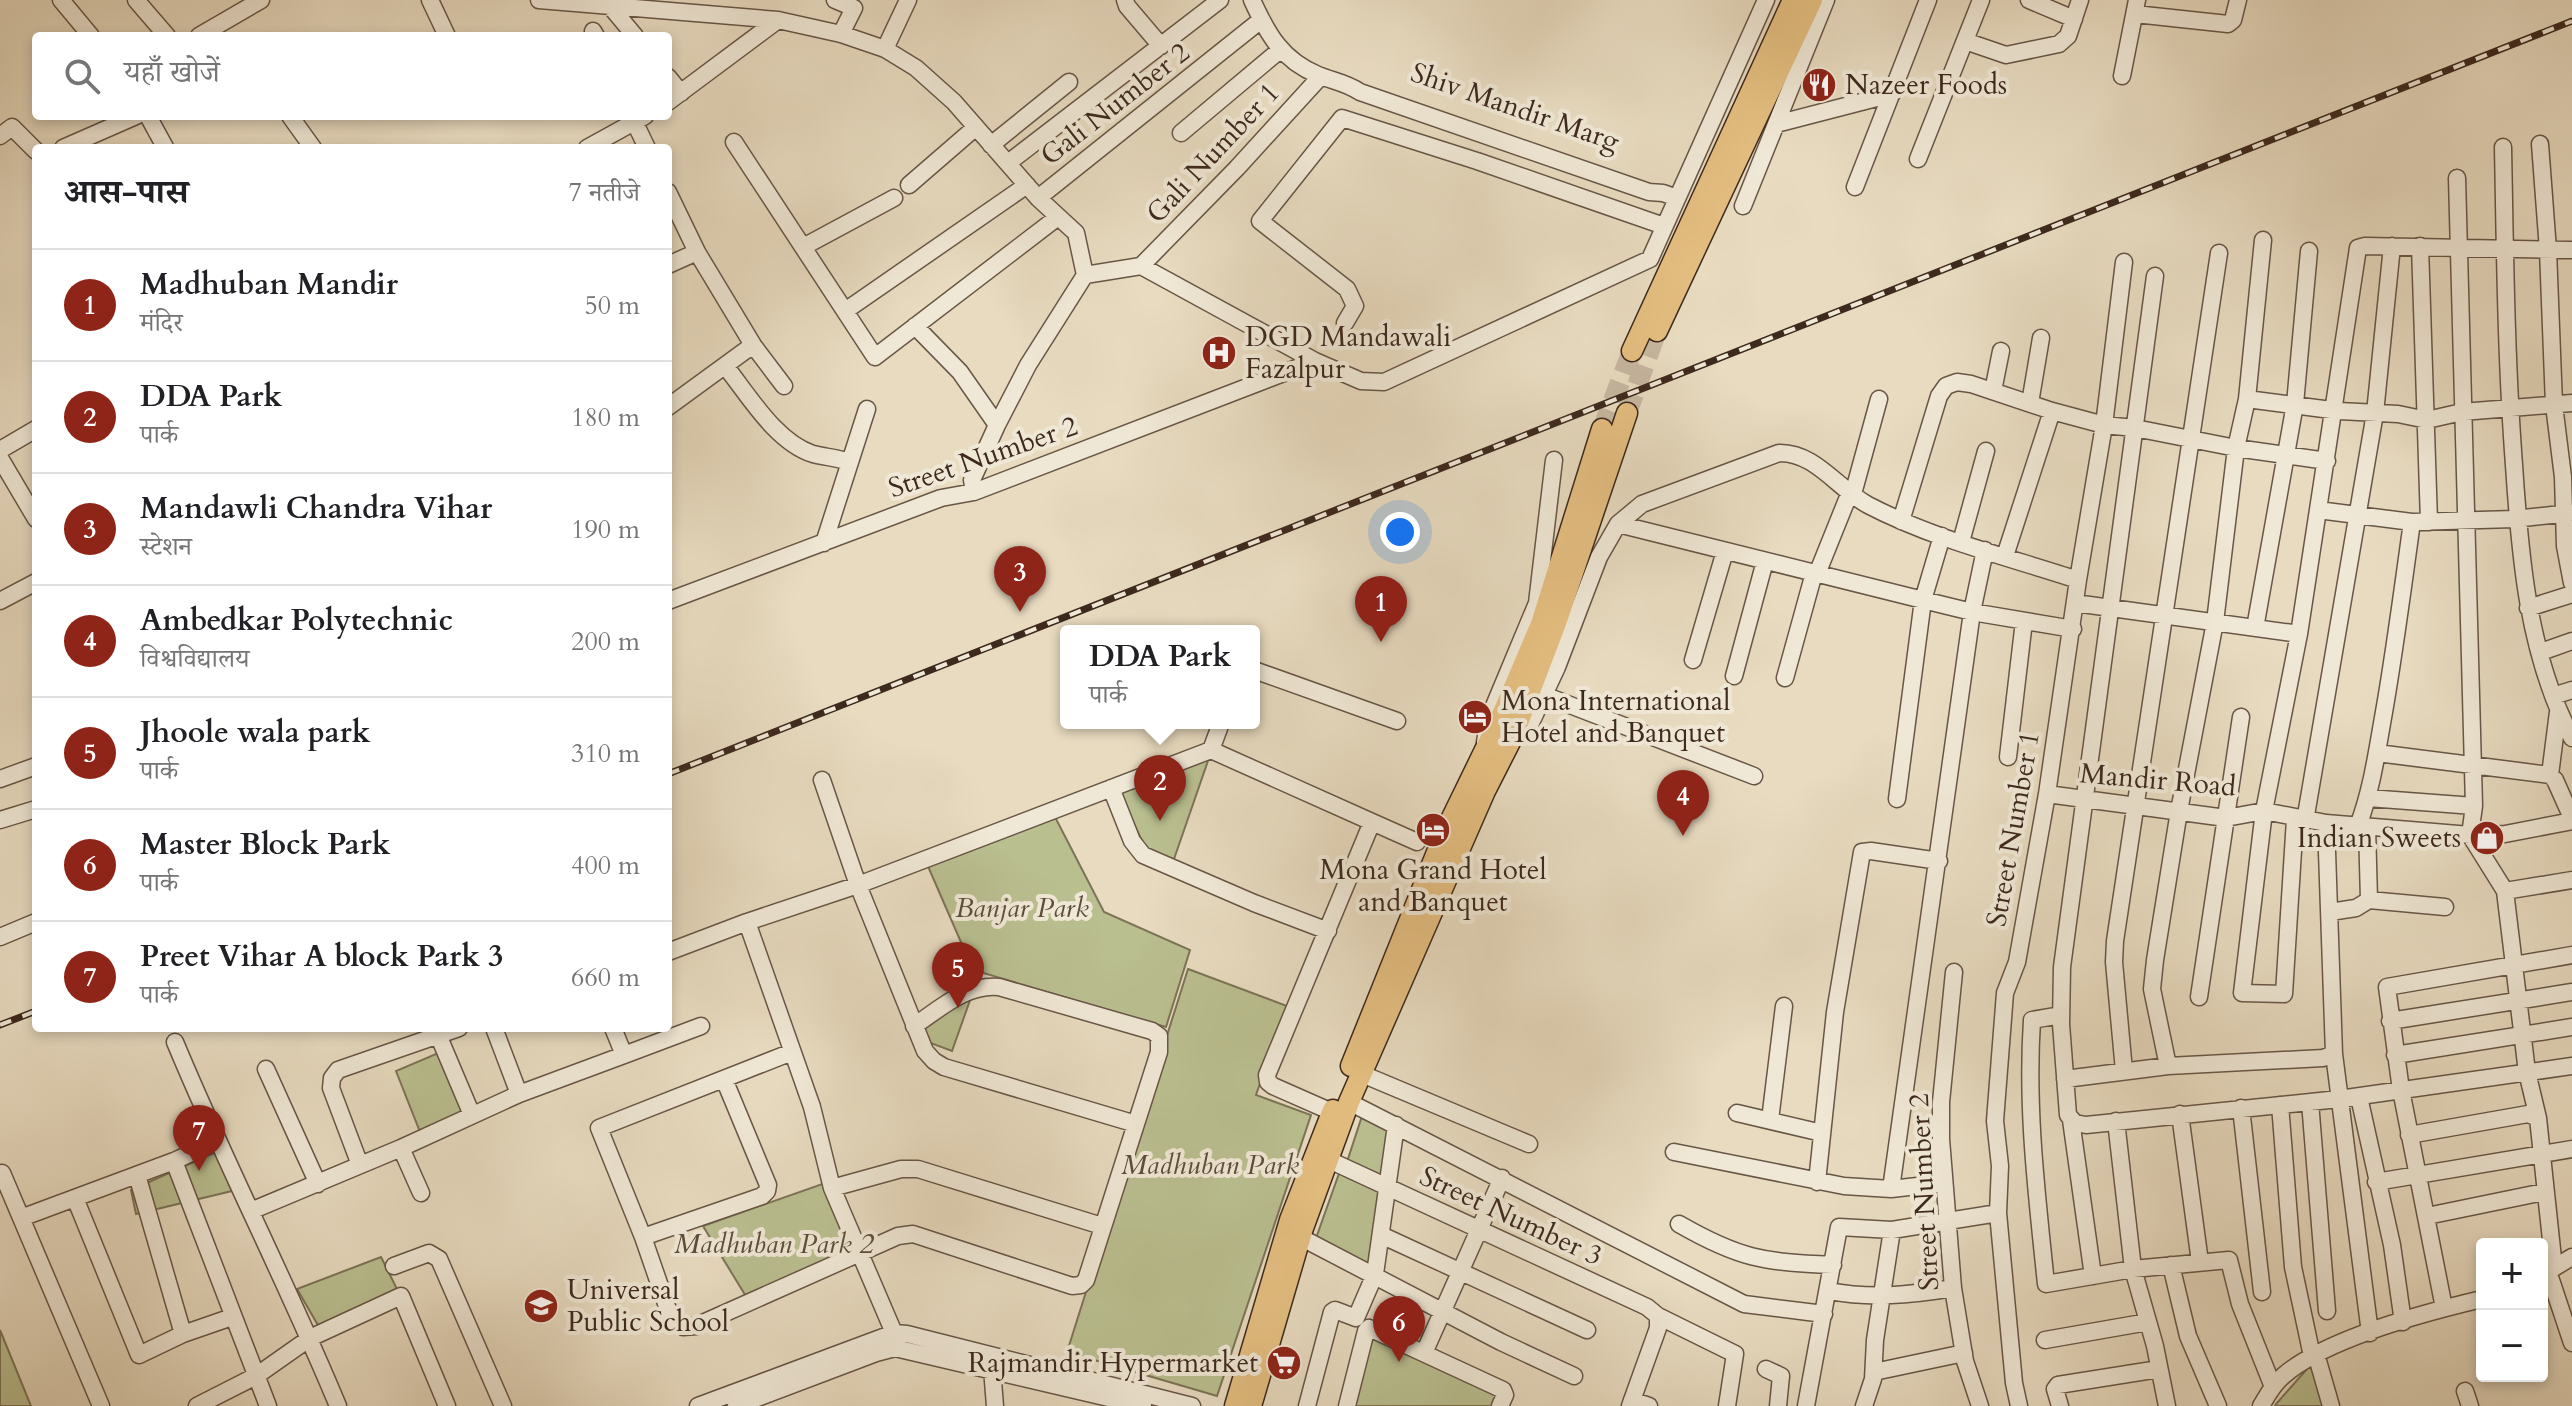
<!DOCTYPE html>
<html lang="hi">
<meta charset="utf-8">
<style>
body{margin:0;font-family:Cardo,"Noto Serif Devanagari",serif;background:#f6f6f6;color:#202124}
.controls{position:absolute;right:24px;bottom:24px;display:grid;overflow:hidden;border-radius:8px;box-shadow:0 4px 12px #0003}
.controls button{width:72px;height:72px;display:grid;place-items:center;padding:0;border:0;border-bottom:2px solid #e0e0e0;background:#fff;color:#202124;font:40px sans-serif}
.you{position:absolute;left:1400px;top:532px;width:28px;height:28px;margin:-20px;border:6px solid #fff;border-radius:50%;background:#1a73e8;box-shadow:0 0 0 12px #1a73e833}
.badge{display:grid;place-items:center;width:52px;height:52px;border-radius:50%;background:#8f2418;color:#fff;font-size:26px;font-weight:700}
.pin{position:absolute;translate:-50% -66px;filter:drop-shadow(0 2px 4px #0008)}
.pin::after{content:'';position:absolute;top:42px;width:28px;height:24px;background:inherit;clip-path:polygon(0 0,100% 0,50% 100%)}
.popup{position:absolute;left:1060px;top:625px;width:200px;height:104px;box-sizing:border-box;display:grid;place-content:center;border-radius:8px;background:#fff;filter:drop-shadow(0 2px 6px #0005);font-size:26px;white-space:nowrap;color:#757577}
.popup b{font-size:30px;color:#202124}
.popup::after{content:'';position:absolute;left:50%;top:100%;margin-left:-16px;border:16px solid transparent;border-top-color:#fff}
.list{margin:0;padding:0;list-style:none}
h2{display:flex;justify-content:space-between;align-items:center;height:104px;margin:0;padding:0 32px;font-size:34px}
h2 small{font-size:26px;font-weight:400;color:#757577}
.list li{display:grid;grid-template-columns:52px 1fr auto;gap:24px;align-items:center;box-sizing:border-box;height:112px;padding:0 32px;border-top:2px solid #e0e0e0}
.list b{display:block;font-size:30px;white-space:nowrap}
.list p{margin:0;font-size:26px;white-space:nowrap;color:#757577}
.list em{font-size:26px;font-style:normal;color:#757577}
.icon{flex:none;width:44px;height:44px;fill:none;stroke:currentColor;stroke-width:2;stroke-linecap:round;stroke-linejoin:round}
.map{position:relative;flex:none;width:2572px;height:1406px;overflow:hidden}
.search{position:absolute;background:#fff;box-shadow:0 4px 12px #0003;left:32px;top:32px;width:640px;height:88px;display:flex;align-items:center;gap:20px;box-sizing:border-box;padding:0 28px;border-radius:8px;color:#757577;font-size:30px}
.panel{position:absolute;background:#fff;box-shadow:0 4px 12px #0003;left:32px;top:144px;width:640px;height:888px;border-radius:8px}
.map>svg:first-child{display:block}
</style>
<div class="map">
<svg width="2572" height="1406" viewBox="0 0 2572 1406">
<rect width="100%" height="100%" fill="#e8dbc0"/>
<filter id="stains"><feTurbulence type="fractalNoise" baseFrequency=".0025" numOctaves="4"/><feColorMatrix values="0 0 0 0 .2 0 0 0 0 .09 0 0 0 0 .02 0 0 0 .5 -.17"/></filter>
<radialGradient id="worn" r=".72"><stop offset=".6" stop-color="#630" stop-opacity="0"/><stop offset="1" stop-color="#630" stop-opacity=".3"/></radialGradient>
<path fill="#babf90" stroke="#7c7457" stroke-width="2" d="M1210 755 1173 862 1147 851 1118 791Z
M1055 817 1104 912 1190 950 1166 1027 973 970 927 864Z
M1188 969 1287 1006 1256 1095 1311 1115 1217 1396 1067 1352Z
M974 989 952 1051 917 1038 922 1028Z
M443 1051 470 1116 422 1137 396 1071Z
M1363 1113 1392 1127 1382 1180 1346 1165Z
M216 1152 232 1191 136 1214 131 1190Z
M1341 1168 1384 1189 1371 1270 1315 1241Z
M828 1182 851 1254 747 1298 703 1226Z
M381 1257 398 1291 319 1327 297 1289Z
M0 1330 31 1406H0Z
M1370 1330 1500 1394 1495 1406H1353Z
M2314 1361 2329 1406H2275L2276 1404Z"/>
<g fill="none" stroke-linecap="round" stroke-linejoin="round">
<path stroke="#c6b7a0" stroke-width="20" stroke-dasharray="20 10" stroke-linecap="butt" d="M1627 413 1657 331
M1602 429 1632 351"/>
<g stroke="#685646" stroke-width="19">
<path id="minor" d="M61 0 91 36
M136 0 167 36
M430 0 447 36
M539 0 778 20 841 34 885 49 916 68 954 102 1038 198 1076 233 1085 275 1141 266 1315 361 1361 381 1384 382 1650 259 1766 0
M835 0 854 8 841 34
M1125 0 1127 6 1161 46
M1252 0C1268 35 1282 60 1318 75 1333 81 1347 83 1360 92L1649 192 1663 193 1677 198
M2029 0 2074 19
M610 6 635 36
M2135 14 2228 24 2233 20 2238 0
M593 31 596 36
M199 36 261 0
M1965 41 2006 55 2059 44 2068 36 2080 0
M885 49 908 0
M2122 76 2137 0
M668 77 681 93
M668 102 778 20
M148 116 165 147 163 148
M290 116 313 148
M635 123 647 148
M1776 124 1892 94
M1181 133 1280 50
M0 136 12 127 36 151
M734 142 875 357 1058 217
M2540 144 2548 250 2554 405 2563 477 2565 546 2572 583
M991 145 1069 82
M2503 147C2505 253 2506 359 2514 465 2520 557 2528 655 2572 738
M63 148 136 116
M587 148 645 116
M1918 159 1981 0
M1008 163 1220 0
M2457 178 2474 806 2470 835 2505 891 2527 1072 2538 1118
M909 185 976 127
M1855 187 1928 0
M668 192 697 252 753 345
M1038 198 1261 20
M1743 206 1826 0
M2420 246 2429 522
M803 247 894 198
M668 265 697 252
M1141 266 1237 168 1321 76
M2155 276 2062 967 2061 1024 2068 1115 2075 1123 2086 1125 2339 1099 2572 1066
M845 311 1027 185
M1345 323 1355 306 1347 289 1260 221 1342 118 1477 161 1664 226
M915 326 960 372 997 425
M726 367C749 396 776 442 813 454 825 457 838 458 850 462L867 409
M1993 391 2001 351
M2247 399 2339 411 2398 414 2427 420 2462 412 2572 403
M2030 403 2041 338
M668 407 753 345 784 386
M0 450 36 429
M0 458 36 519
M974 492 972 480 997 425 1028 365 1085 275
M1853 494 1879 399
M2318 510 2412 522 2514 519 2570 513
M1901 521 1939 396 1946 386 1957 382 1971 384 2052 411 2104 425 2135 428 2236 448 2327 461
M1618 524 1923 600 1942 536
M1961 542 1986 451
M824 543 850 462
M2005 556 2052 411
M1817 574 1850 492
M0 601 36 582
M668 601 941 498 974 492 1315 361
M2075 603 2299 634
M2528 608 2572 594
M2255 628 2295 404 2309 251
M2541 652 2572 641
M1693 660 1725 551
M1254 670 1397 721
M1734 676 1765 561
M1785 678 1814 573
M1544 695 1754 776
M2553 696 2572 690
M1221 723 1211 750 1372 822 1267 1075 1268 1082 1273 1086 1332 1112
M1513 736 1528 729 1557 667 1599 557 1618 524 1642 504 1779 453C1815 452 1838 489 1868 505 1933 539 2008 557 2078 580
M1485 742 1489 718 1537 603 1554 460
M2377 753 2550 775 2555 780 2572 818
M2008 757 2024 621
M2550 775 2558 712
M0 779 36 766
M822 780 858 885 925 1051 934 1061 944 1067 1136 1124
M1111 788 1132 841 1143 855 1254 903 1328 931
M2047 794 2226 818 2264 811 2326 823 2470 835 2505 834 2572 821
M2368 798 2474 806
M1897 799 1923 600 1972 612 2073 629
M2295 819 2284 994 2242 993 2264 811 2299 634 2358 248 2365 246 2572 250
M0 820 36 809
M2305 821 2375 413 2392 246
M1372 822 1417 842
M2326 823 2334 1054 2370 1333
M2358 826C2372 789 2377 751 2384 712 2395 649 2403 586 2412 522
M2367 827 2369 900
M2505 891 2572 880
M2330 912 2356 908 2369 900 2445 907
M747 922 858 885 1211 750
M0 937 36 922
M668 952 747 922 812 1107 832 1188 894 1333 895 1348
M1954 972 1941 1102V1139L1953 1288 1965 1361 1980 1406
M2199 997 2241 717
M2061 1015 2032 1020C2026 1109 2037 1196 2046 1284L2133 1269 2229 1260 2240 1304 2273 1387
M2390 1021 2572 992
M439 1037 472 1115
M175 1042C226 1165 287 1283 338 1406
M792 1052 599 1128 643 1237 671 1318 683 1327 696 1326 898 1236 913 1234 1072 1286 1081 1285 1086 1280 1159 1052V1036L1152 1031 999 987C966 984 941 1008 914 1026
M624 1055 701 1026
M2395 1055 2572 1027
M2168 1066 2152 989 2155 960 2179 811 2215 622 2236 448 2247 399 2263 240
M266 1069 318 1184
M2124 1071 2114 962 2115 941 2219 253
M1362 1074 1529 1144
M2065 1079 2168 1066 2323 1058 2334 1054
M519 1094 624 1055 613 1028
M2359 1097 2392 1245 2403 1322
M1349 1102 1744 1304 1824 1314
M2310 1102 2327 1311
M2280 1105 2293 1267 2312 1356
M2241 1108 2262 1292
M1737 1113 1822 1133
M2180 1114 2200 1262
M1770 1120 1784 1006
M2071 1120 2093 1276
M2116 1121 2133 1269 2155 1346 2167 1406
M2409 1135 2528 1114 2538 1118 2554 1268
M401 1148 421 1193
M1674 1152 1844 1186 1891 1189 1944 1183
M1329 1160 1647 1307 1658 1316V1328L1630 1406
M174 1161 268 1406
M360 1165 331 1088 332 1078 338 1070 459 1028
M2 1173 101 1406
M137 1175 183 1334
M1817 1182 1835 1012 1862 852 1871 851 1939 861
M2376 1182 2572 1149
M832 1188 901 1169H918L1102 1226
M1891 1189 1972 612 1985 550
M75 1198 139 1355 183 1334 232 1317
M253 1210 401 1148 519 1094 494 1028
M2427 1216 2544 1192
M21 1218 174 1161 217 1141
M1679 1224C1740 1259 1763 1262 1833 1265
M1381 1235 1587 1330
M643 1237 762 1196 767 1191 768 1185 724 1079
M1300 1237 1501 1342 1574 1376
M2171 1265 2188 1336 2218 1406
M394 1266 429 1253 439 1259 503 1406
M2548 1271 2572 1343
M2547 1272 2572 1257
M1829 1291C1871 1299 1910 1295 1953 1288
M2444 1308 2401 1090 2387 987 2572 955
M1658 1316 1735 1354 1727 1406
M2045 1340 2148 1322
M1424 1353 1502 1178
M2316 1354 2331 1406
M992 1369 995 1406
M1766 1369 1781 1376 1778 1406
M1874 1372 1964 1353
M2465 1391 2470 1406
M1632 1400 1649 1406
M197 1406 256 1376 310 1338 401 1296 447 1406
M698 1406 894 1333 907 1334 1192 1406
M736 1406 876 1353 895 1348 1143 1406
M1307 1406 1332 1312 1335 1310 1356 1318 1375 1274 1396 1125
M1347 1406 1366 1331 1369 1328 1503 1390 1505 1395 1500 1406
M1806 1406 1839 1227 1892 1230 1998 1213
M1864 1406 1873 1379 1875 1340 1892 1230
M2019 1406 2014 1383 1998 1213 2000 1166 1995 1121 2005 993 2017 962 2047 794 2078 580 2104 425 2124 262
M2060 1406 2055 1389 2058 1385 2159 1369
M2261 1406C2267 1396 2273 1384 2283 1376 2325 1339 2427 1312 2482 1299"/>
</g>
<g stroke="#3d291e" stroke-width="23">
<path id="major" d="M1657 331 1812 0
M1632 351 1793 0
M1351 1066 1446 830 1503 713 1541 624 1602 429
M1235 1406 1290 1220 1333 1110
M1251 1406 1303 1228 1349 1102 1485 791 1513 736 1556 623 1627 413"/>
</g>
<use href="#minor" stroke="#f0e8d6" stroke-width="16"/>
<use href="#major" stroke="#e4be80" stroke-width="20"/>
<g stroke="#3d291e" stroke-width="7">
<path id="rail" d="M668 774 2572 21
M0 1025 36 1011"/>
</g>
<use href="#rail" stroke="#f0e8d6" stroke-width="4" stroke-dasharray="12" stroke-linecap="butt"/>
</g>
<defs>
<g id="restaurant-disc" transform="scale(1.8)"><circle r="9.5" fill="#8f2418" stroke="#f0e8d6"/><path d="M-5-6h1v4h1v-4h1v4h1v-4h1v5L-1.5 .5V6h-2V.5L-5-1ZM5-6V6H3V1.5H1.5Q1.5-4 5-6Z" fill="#fff"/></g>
<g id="hospital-disc" transform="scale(1.8)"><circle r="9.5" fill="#8f2418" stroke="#f0e8d6"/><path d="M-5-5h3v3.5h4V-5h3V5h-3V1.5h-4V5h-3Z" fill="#fff"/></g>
<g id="hotel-disc" transform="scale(1.8)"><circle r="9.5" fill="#8f2418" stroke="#f0e8d6"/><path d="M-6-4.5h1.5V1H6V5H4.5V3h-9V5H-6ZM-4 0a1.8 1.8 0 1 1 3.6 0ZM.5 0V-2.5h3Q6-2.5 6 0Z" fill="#fff"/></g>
<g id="shop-disc" transform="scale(1.8)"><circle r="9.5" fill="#8f2418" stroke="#f0e8d6"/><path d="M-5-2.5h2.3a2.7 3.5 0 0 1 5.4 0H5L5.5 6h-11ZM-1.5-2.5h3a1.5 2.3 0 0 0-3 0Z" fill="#fff"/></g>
<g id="school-disc" transform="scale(1.8)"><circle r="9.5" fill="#8f2418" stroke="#f0e8d6"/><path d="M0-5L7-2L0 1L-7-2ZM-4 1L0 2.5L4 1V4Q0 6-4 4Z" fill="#fff"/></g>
<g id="supermarket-disc" transform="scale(1.8)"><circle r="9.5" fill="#8f2418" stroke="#f0e8d6"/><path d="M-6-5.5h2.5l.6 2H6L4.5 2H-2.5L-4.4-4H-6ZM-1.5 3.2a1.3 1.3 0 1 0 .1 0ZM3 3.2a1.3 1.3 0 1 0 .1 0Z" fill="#fff"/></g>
</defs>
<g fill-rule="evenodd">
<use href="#restaurant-disc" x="1819" y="85"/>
<use href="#hospital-disc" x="1219" y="353"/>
<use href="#hotel-disc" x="1475" y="717"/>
<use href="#hotel-disc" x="1433" y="830"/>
<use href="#shop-disc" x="2487" y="838"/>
<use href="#school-disc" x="541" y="1306"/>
<use href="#supermarket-disc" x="1284" y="1363"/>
</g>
<g text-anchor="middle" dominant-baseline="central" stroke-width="8" stroke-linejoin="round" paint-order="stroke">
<g font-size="28" fill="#3d291e" stroke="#f0e8d6" text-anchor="start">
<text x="1845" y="85">Nazeer Foods</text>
<text x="1245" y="337">DGD Mandawali<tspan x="1245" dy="32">Fazalpur</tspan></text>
<text x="1501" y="701">Mona International<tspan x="1501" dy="32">Hotel and Banquet</tspan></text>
<text x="2461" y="838" text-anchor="end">Indian Sweets</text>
<text x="1433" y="870" text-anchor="middle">Mona Grand Hotel<tspan x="1433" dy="32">and Banquet</tspan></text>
<text x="567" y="1290">Universal<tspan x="567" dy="32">Public School</tspan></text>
<text x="1258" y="1363" text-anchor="end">Rajmandir Hypermarket</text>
</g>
<g font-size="28" fill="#3d291e" stroke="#f0e8d6">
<text transform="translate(1115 104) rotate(-38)">Gali Number 2</text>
<text transform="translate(1515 107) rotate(19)">Shiv Mandir Marg</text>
<text transform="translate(1213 153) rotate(-47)">Gali Number 1</text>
<text transform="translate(983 457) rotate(-19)">Street Number 2</text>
<text transform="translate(2158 780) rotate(5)">Mandir Road</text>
<text transform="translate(2013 829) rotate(-80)">Street Number 1</text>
<text transform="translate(1924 1192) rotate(-93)">Street Number 2</text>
<text transform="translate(1511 1216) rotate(25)">Street Number 3</text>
</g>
<g font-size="28" font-style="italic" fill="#5c4e3a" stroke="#f0e8d6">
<text x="1022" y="908">Banjar Park</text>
<text x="1210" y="1165">Madhuban Park</text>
<text x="774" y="1244">Madhuban Park 2</text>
</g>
</g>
<rect width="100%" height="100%" filter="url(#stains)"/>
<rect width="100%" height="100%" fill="url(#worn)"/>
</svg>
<div class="controls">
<button>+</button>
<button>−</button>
</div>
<div class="you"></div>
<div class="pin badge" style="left:1381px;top:642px">1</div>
<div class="pin badge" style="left:1160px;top:821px">2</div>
<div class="popup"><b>DDA Park</b>पार्क</div>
<div class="pin badge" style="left:1020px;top:612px">3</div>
<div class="pin badge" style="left:1683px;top:836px">4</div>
<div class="pin badge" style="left:958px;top:1008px">5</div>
<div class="pin badge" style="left:1399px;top:1362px">6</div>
<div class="pin badge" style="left:199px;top:1171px">7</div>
<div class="search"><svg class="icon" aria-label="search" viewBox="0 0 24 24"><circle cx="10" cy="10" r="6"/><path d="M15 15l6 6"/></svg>यहाँ खोजें</div>
<section class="panel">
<h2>आस-पास<small>7 नतीजे</small></h2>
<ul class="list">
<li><span class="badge">1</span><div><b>Madhuban Mandir</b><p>मंदिर</p></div><em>50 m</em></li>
<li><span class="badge">2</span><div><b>DDA Park</b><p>पार्क</p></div><em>180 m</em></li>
<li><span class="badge">3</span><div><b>Mandawli Chandra Vihar</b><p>स्टेशन</p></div><em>190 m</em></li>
<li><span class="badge">4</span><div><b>Ambedkar Polytechnic</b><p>विश्वविद्यालय</p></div><em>200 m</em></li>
<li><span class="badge">5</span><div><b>Jhoole wala park</b><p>पार्क</p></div><em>310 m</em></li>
<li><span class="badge">6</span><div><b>Master Block Park</b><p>पार्क</p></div><em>400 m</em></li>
<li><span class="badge">7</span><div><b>Preet Vihar A block Park 3</b><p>पार्क</p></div><em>660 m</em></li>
</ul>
</section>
</div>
